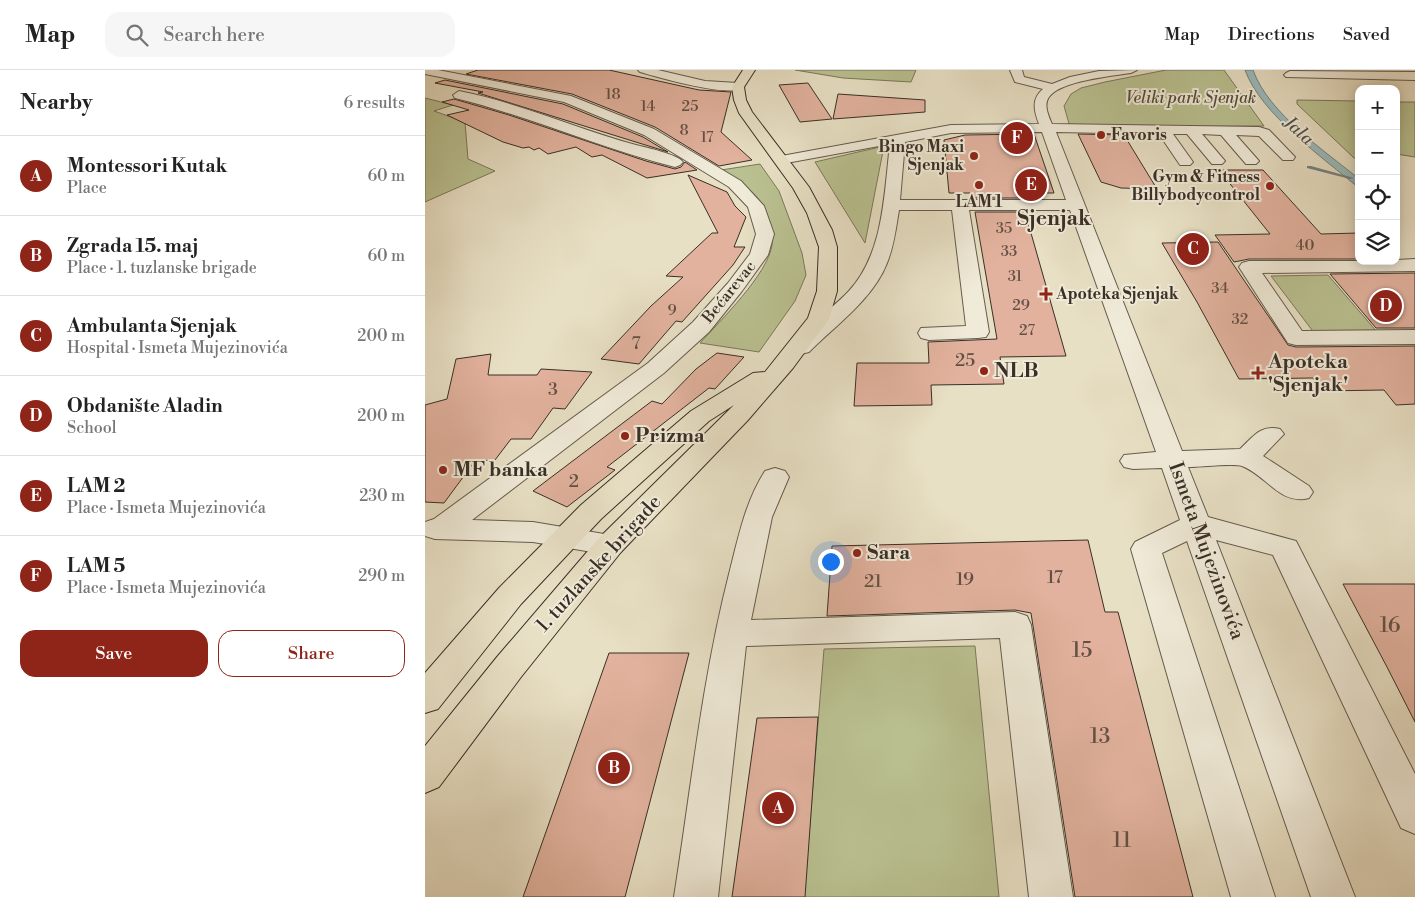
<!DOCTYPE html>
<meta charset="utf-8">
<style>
body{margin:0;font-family:"Libre Bodoni",serif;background:#f6f6f6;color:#222}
.controls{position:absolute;right:15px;top:15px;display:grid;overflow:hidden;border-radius:10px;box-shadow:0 2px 12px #0003}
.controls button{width:45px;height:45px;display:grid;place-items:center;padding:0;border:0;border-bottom:1px solid #e0e0e0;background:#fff;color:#222;font:25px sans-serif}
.you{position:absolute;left:405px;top:491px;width:18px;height:18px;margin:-12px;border:4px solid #fff;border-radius:50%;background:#1a73e8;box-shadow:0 0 0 8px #1a73e833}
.badge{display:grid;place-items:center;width:32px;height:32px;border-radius:50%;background:#8f2418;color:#fff;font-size:16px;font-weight:700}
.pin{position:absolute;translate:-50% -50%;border:2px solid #fff;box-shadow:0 1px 5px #0006}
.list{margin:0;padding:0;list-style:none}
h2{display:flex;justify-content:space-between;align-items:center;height:65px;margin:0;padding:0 20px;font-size:21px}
h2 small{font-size:16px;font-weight:400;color:#767676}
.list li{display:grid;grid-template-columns:32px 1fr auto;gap:15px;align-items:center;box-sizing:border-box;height:80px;padding:0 20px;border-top:1px solid #e0e0e0}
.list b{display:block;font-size:19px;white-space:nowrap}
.list p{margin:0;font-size:16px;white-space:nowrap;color:#767676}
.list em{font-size:16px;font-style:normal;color:#767676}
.actions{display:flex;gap:10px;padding:15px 20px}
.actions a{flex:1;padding:11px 0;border:1px solid #8f2418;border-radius:15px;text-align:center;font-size:18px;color:#8f2418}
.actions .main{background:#8f2418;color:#fff}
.icon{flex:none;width:28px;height:28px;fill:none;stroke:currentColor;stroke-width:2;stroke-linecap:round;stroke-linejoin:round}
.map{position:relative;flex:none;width:990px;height:827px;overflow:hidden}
header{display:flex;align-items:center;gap:30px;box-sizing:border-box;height:70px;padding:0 25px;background:#fff;border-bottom:1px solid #e0e0e0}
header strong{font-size:24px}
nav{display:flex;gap:28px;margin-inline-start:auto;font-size:18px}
.search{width:350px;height:45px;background:#f6f6f6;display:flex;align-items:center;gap:12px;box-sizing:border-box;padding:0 18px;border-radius:15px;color:#767676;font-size:19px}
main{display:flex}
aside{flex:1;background:#fff}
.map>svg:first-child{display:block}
</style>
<header>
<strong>Map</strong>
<div class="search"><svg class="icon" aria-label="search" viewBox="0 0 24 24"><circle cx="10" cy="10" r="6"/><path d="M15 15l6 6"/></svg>Search here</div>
<nav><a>Map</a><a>Directions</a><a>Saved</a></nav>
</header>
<main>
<aside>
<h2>Nearby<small>6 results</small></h2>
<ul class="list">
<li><span class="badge">A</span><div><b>Montessori Kutak</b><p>Place</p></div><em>60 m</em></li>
<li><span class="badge">B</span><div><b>Zgrada 15. maj</b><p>Place · 1. tuzlanske brigade</p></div><em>60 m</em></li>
<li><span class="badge">C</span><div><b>Ambulanta Sjenjak</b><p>Hospital · Ismeta Mujezinovića</p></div><em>200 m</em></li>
<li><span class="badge">D</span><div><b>Obdanište Aladin</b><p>School</p></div><em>200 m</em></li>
<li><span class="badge">E</span><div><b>LAM 2</b><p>Place · Ismeta Mujezinovića</p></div><em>230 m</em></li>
<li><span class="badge">F</span><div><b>LAM 5</b><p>Place · Ismeta Mujezinovića</p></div><em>290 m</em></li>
</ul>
<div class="actions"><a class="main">Save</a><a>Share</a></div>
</aside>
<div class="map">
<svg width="990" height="827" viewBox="0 0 990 827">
<rect width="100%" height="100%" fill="#e8e0c5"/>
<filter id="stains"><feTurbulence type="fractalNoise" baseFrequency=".004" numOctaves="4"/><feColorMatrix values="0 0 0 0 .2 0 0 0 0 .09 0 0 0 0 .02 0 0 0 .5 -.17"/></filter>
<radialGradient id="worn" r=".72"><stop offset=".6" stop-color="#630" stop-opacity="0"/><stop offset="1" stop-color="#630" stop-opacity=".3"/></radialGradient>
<path fill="#bac191" stroke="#7a785c" d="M370 0H491L486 12 418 8Z
M741 0H799L839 56 645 57 639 36 646 24 656 18 680 12Z
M0 28 28 35 9 41 40 52 43 89 70 101 0 132Z
M872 30 934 31V88H929L872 34Z
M971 32H990V87L971 84Z
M459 76 440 173 390 92Z
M335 94 354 121 377 183 381 205 370 231 334 282 275 273C295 251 343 204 347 175 349 160 343 143 335 131 325 117 310 109 296 100Z
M903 205 953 263 890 264 846 206Z
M550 576 574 827H379L399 579Z"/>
<path fill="#9abbbd" stroke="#738381" d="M820 0H828C844 44 899 80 934 109V118C898 88 836 44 820 0Z"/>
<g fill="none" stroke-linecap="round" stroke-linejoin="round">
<path fill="#738381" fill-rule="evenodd" d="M882 96H886L929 108 925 109 882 98Z"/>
</g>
<path fill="#e2b29e" stroke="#392f26" d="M53 0H184L274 20 306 22 296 62 327 90 294 96 230 57 147 24 41 4Z
M20 10 138 34 218 67 243 82 53 23 58 22 10 13Z
M383 13 407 49 375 52 354 15Z
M413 24 500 30V42L408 49Z
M29 29 84 45 221 91 250 99 256 97 260 92 272 100 222 108 177 85 167 87 151 77 123 84 114 78 109 80 104 77 98 78 78 72 22 45 44 40 17 32Z
M609 64 629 123H594L596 128H548L547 123H524L519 70 540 65Z
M653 64 699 65 732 119 696 118 676 112Z
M794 100H838L896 164 934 163V189H824L809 192 790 165 845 164Z
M263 105 302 122 310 136 321 147 309 177H320L308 195 257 252 251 251 214 294 176 289 226 236 258 207 241 206 287 163H293Z
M550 142H600L641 286 575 287 579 314 506 315 507 335 429 336 432 293H504L503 272 572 269Z
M793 172 863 275 871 277 990 276V334L971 335 959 320 897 321 888 308 814 309 772 232 737 173Z
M990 203V258H951L905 204Z
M292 283 319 287 290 319 284 318 182 397 190 400 142 437 108 421 227 331 237 334 271 299Z
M66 284 63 305H112L116 299 167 302 140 339 128 338 106 369H86L70 390 50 391 19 433 0 432V335L22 329 31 289Z
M663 470 680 542H693L768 827H650L606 543 590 540 402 546 407 476Z
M918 514H990V652L962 597Z
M184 583H264L200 827H98Z
M393 647 380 827H307L332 648Z"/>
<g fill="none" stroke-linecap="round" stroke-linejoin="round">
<g stroke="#655b4e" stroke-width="2">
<path id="minor" d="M0 0H13L146 26 229 59 316 111 339 136 349 164 343 185 317 221 284 262 239 303 47 450 108 452 185 465 196 468 200 475 196 482 185 485 108 472 10 469 0 466V452L9 449 223 293 268 252 303 213 325 184 331 164 323 137 304 117 219 65 139 32 0 4Z
M213 0H233L280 11 313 13 319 17C308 29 232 7 215 2Z
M585 0H597L599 7 627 14 645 7 674 1 712 0 706 3C686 6 635 11 624 27 618 35 624 47 627 54L834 57 844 60 870 87 868 90H858L834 66 811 65 834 91 831 94H821L796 65 777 64 800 91 797 94H787L762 64H748L768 92 765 95H755L734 64 631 62 757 381 815 379C828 367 836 354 855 359L859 364 838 386 884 416 888 422 884 428C856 436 841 405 817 396 809 393 774 397 763 397L783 447 871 471 990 704V764L976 758 848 485 791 470 930 827H886L762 471 737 483 850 827H806L706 479 710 472 755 450 737 398 708 399 699 397 695 391 699 385 731 382 645 140H544L564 262 561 267 553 268 504 270 496 268 493 263 496 258 541 256 527 140H474C471 158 469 176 462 193 448 229 411 255 384 282L376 284 368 282 365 277C380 256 405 241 423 222 459 184 459 124 465 74L356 94 351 93 349 90 351 87 526 55 614 54C609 41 606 29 618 19L590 12ZM617 62 641 130H475L480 72 526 63Z
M865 1 990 2V10L861 7 859 5 861 3Z
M34 21C95 33 152 59 211 75 222 78 252 84 258 92L255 95 250 97C175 78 104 46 30 28L28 25Z
M990 189V201L837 203 877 261 990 260V274L871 275 863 273 814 197 817 193 824 191H971V190Z
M350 398 360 401 364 407 347 447 326 550 590 542 602 546 606 555 648 827H604L575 568 321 576 293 827H249C266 719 277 610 304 504 313 469 320 432 340 401Z"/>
</g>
<g stroke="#392f26" stroke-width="2">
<path id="major" d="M318 0H330L319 17 321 30 327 42 384 117 407 160 412 177V221L404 249 368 298 323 350 196 482 96 607 14 717 0 723V676L72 587 174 468 309 335 284 351 176 449 96 534 13 639 0 643V603L74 518 156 435 266 341 328 303 340 302 383 248 392 221 394 177 382 143 368 118 314 43 309 30 307 17Z"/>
</g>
<use href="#minor" fill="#f0ebd9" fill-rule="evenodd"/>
<use href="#major" fill="#e8e0c5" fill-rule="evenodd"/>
</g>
<g fill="#8f2418" stroke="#f0ebd9" stroke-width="2">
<circle cx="676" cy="65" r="5"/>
<circle cx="549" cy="86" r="5"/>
<circle cx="554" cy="115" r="5"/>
<circle cx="845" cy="116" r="5"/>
<path d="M618.5 216.5h5v5h5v5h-5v5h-5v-5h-5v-5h5z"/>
<circle cx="559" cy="301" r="5"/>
<path d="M830.5 295.5h5v5h5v5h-5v5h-5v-5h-5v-5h5z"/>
<circle cx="200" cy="366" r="5"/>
<circle cx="18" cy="400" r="5"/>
<circle cx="432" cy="483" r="5"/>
</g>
<g text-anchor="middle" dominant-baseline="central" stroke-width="4" stroke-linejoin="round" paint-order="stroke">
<g font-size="15" fill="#635044">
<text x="188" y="24">18</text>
<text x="223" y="36">14</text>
<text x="265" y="36">25</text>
<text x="259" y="60">8</text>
<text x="282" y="67">17</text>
<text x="579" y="158">35</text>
<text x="880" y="175">40</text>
<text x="584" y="181">33</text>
<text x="590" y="206">31</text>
<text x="795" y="218">34</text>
<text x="596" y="235">29</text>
<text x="247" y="240">9</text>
<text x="815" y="249">32</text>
<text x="602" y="260">27</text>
</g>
<g font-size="16" font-style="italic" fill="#534c3b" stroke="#f0ebd9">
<text x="766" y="28">Veliki park Sjenjak</text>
</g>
<g font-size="16" font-weight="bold" fill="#392f26" stroke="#f0ebd9" text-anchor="start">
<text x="686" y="65">Favoris</text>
<text x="539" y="77" text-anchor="end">Bingo Maxi<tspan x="539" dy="18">Sjenjak</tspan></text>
<text x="835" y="107" text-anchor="end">Gym &amp; Fitness<tspan x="835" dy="18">Billybodycontrol</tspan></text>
<text x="554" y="132" text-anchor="middle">LAM 1</text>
<text x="631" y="224">Apoteka Sjenjak</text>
</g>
<g font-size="16" fill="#392f26" stroke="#f0ebd9">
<text transform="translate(304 222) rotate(-51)">Bećarevac</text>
</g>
<g font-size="18" font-style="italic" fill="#51524c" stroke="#f0ebd9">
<text transform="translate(874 61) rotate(42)">Jala</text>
</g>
<g font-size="18" fill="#635044">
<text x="211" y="273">7</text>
<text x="540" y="290">25</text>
<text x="128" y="319">3</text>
<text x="149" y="411">2</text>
<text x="630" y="507">17</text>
<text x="540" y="509">19</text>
<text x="448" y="511">21</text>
</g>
<g font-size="20" font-weight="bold" fill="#392f26" stroke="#f0ebd9" text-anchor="start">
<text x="843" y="292">Apoteka<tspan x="843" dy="23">'Sjenjak'</tspan></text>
<text x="569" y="301">NLB</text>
<text x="210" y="366">Prizma</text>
<text x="28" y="400">MF banka</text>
<text x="442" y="483">Sara</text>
</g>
<g font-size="20" fill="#392f26" stroke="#f0ebd9">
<text transform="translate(781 481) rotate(70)">Ismeta Mujezinovića</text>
<text transform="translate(174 494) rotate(-48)">1. tuzlanske brigade</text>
</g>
<g font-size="21" font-weight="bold" fill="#392f26" stroke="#f0ebd9">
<text x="629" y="149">Sjenjak</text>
</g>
<g font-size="21" fill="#635044">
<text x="965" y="556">16</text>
<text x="657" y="581">15</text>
<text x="675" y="667">13</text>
<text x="697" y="771">11</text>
</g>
</g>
<rect width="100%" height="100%" filter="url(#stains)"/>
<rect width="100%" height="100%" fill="url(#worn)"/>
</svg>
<div class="controls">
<button>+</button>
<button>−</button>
<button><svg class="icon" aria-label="locate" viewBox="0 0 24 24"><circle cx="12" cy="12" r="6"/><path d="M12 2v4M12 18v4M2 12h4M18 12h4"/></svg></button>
<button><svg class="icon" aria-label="layers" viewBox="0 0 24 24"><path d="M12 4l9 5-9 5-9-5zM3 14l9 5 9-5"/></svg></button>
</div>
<div class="you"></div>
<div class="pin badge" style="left:353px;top:738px">A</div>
<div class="pin badge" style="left:189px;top:698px">B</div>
<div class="pin badge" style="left:768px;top:179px">C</div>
<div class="pin badge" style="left:961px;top:236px">D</div>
<div class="pin badge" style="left:606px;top:115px">E</div>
<div class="pin badge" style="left:592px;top:68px">F</div>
</div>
</main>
